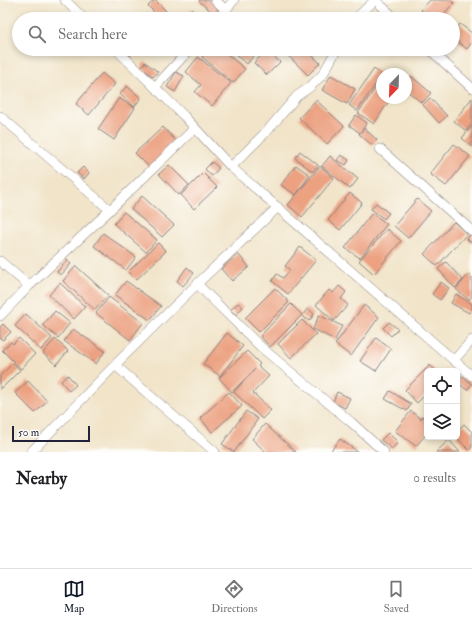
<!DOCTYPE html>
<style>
body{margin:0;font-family:"IM FELL Double Pica",serif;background:#f6f6f6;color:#202124}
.controls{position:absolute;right:12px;bottom:12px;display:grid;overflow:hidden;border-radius:6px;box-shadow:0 2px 6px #0003}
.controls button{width:36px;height:36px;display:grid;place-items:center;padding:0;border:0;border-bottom:1px solid #e0e0e0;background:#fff;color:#202124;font:20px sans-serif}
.compass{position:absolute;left:376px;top:68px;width:36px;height:36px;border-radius:50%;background:#fff;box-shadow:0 2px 6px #0003;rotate:203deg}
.scale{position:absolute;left:12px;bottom:10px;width:78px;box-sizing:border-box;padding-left:4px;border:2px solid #22223b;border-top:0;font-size:11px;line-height:14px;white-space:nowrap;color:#22223b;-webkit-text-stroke:3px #fdfcf7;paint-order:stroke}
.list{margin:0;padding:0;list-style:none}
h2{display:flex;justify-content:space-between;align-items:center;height:52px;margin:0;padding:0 16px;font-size:17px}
h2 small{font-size:13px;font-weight:400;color:#757577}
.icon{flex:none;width:22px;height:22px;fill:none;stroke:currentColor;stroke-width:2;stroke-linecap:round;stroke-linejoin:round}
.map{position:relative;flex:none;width:472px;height:452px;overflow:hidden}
.search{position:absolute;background:#fff;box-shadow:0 2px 6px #0003;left:12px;right:12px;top:12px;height:44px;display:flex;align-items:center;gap:10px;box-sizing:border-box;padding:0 14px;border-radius:22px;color:#757577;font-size:15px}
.sheet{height:116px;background:#fff}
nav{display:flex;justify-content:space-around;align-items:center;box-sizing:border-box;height:56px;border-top:1px solid #e0e0e0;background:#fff;font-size:11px;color:#757577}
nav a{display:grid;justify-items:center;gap:2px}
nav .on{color:#111827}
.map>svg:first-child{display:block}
</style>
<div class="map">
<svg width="472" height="452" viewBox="0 0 472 452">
<rect width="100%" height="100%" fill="#fdfcf7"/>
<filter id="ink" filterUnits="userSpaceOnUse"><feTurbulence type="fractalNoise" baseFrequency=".025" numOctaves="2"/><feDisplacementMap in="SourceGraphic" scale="8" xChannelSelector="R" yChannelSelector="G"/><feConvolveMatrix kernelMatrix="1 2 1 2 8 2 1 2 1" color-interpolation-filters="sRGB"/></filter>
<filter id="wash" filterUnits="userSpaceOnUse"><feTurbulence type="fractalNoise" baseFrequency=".012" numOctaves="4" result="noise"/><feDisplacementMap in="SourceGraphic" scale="16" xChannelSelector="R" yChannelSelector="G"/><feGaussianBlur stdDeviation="0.9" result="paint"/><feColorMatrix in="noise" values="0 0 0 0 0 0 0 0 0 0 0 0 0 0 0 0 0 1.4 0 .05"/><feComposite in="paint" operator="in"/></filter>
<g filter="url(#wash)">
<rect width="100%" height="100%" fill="#f1e4c9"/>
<g id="blocks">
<path fill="#eca181" d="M155 0 171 16 168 19H161L148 6Z
M200 0H212L220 7 214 14 199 1Z
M430 0H450L454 3 439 19H431L421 10Z
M192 9 202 19H182Z
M460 24 472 33V42L467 49 453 38V33Z
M121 49H131L134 51 130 56Z
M209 49H221L245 69 233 83 202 57Z
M243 49H259L247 64 237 56Z
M281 49H306L320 63 308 75Z
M266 50 280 62 267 75 254 63Z
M198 57 231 83 212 106 195 92 201 85 186 72Z
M145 62 158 72 153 77 141 67Z
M374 69 382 75 357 111 349 105Z
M176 72 184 76 175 92 167 87Z
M102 73 115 84 89 115 76 104Z
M331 75 355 89 347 104 322 90Z
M411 76 431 93 422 103 406 90V82Z
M379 83 382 85V98H391L374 124 358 113Z
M127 86 141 98 134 107 120 94Z
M119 98 135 108 114 140 98 129Z
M430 98 447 116 439 123 423 105Z
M472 98V123L466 131 454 121Z
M316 100 344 126 327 144 299 118Z
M356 115 367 123 360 133 349 125Z
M472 126V147L462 138Z
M163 127 177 142 150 168 135 153Z
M364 128 377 140 372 145 359 134Z
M454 144 470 156 446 186 430 174Z
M300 151 318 165 313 172 295 158Z
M341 155 349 160 346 165 337 160Z
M330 156 358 179 350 189 322 166Z
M212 162 219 168 212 176 205 169Z
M169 165 189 185 179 195 159 174Z
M296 165 310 175 296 195 281 185Z
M320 166 334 178 302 217 288 205Z
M83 167 89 173 84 179 77 173Z
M203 173 217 187 194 209 181 195Z
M350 193 362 203 340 230 328 220Z
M142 196 174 225 162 237 131 209Z
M417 199 431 211 408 238 394 226Z
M376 203 389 213 384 219 371 209Z
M124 212 157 240 146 252 114 224Z
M372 213 387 224 360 258 345 248Z
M454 222 467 234 437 266 424 254Z
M387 229 401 241 374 274 359 261Z
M103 233 136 257 126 270 94 246Z
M471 233 472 234V243L467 239Z
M158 243 166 251 136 280 128 272Z
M300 247 316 260 288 294 272 281 277 274 283 278 290 270 285 266Z
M238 254 249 267 232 281 221 269Z
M67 260 71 264 61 275 57 272Z
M446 262 463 280 455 288 438 269Z
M76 266 108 295 95 310 63 281Z
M187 267 194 273 183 286 177 281Z
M469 274 472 277V296L469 300 456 289Z
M126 281 161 306 150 320 115 295Z
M441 282 449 288 440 300 432 294Z
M60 283 85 307 74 319 49 295Z
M339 286 346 292 341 299 348 305 334 321 316 305 329 290 333 293Z
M275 288 289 302 259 332 245 318Z
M456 294 472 304V308L469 313 451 303Z
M109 297 143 323 130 340 96 313Z
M238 303 243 307 236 315 230 310Z
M291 304 302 315 270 347 260 336Z
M364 305 379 317 351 356 335 344Z
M308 308 314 314 309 321 302 316Z
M55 311 70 323 58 338 43 325Z
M26 314 52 338 41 350 15 326Z
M319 315 342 326 335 340 313 329Z
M302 320 316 334 291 358 278 344Z
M389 322 398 329 391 336 383 328Z
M3 324 11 332 3 340 0 338V327Z
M73 329 105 351 96 364 64 341Z
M227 333 243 346 220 376 203 364Z
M19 338 35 354 21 369 2 350 11 342 13 344Z
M376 338 391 349 376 371 360 361Z
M55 339 68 351 56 365 43 353Z
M247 351 260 364 258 366 269 376 253 393 271 410 262 419 234 392 255 369 232 392 219 378Z
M13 363 20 370 0 390V376Z
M430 365 436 371H427V393L417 403 405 390Z
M68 375 76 385 69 391 61 381Z
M462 376 472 384 467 390 457 382Z
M28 381 47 401 35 413 15 393Z
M390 391 411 404 407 411 385 399Z
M229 392 242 406 212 432 200 418Z
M337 392 350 398 345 408 333 402Z
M246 411 258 419 234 452 222 444Z
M411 411 421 419 422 416 427 420V433L416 446 395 431Z
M265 424 296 452H266L252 439Z
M464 424 472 432V447L469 450 457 438V431Z
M388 433 398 442 392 449 381 440Z
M340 439 358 452H330Z
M449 440 460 452H436Z"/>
</g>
</g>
<g filter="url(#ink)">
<use href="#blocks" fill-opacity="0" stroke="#8a8382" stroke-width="1"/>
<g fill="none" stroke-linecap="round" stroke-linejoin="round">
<g stroke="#8a8382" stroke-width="10">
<path id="minor" d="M65 0 84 19
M215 0 226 10
M375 0 396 19
M218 19 234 0
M355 19 375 0
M116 49 184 116 231 167 472 376
M429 49 472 88
M155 87 190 49
M0 116 110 210
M380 149 472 231
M231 167 268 130 297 96 310 87 323 74 337 49
M0 261 29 286
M197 284 262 348 351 422 384 452
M0 316 29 286 110 210 195 128
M454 360 472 340
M115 365 215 452
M31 452 115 365 197 284 278 207"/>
</g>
<use href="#minor" stroke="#fff" stroke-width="9"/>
</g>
</g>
</svg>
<div class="controls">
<button><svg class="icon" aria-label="locate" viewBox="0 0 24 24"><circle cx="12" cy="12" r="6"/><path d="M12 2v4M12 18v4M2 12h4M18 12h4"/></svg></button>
<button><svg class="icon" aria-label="layers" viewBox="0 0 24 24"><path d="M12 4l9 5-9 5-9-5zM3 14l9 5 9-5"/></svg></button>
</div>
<svg class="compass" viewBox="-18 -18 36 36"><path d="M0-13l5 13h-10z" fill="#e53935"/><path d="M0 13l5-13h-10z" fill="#757577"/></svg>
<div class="scale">50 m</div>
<div class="search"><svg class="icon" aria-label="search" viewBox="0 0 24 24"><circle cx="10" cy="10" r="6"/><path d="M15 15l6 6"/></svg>Search here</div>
</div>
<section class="sheet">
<h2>Nearby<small>0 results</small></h2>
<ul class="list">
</ul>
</section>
<nav>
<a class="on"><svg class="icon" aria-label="map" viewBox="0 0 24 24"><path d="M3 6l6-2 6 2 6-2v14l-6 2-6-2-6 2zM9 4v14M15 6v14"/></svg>Map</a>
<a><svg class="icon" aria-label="directions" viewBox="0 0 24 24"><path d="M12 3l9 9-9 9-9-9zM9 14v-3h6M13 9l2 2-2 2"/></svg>Directions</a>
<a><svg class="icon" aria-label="saved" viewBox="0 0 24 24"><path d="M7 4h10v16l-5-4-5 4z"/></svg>Saved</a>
</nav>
